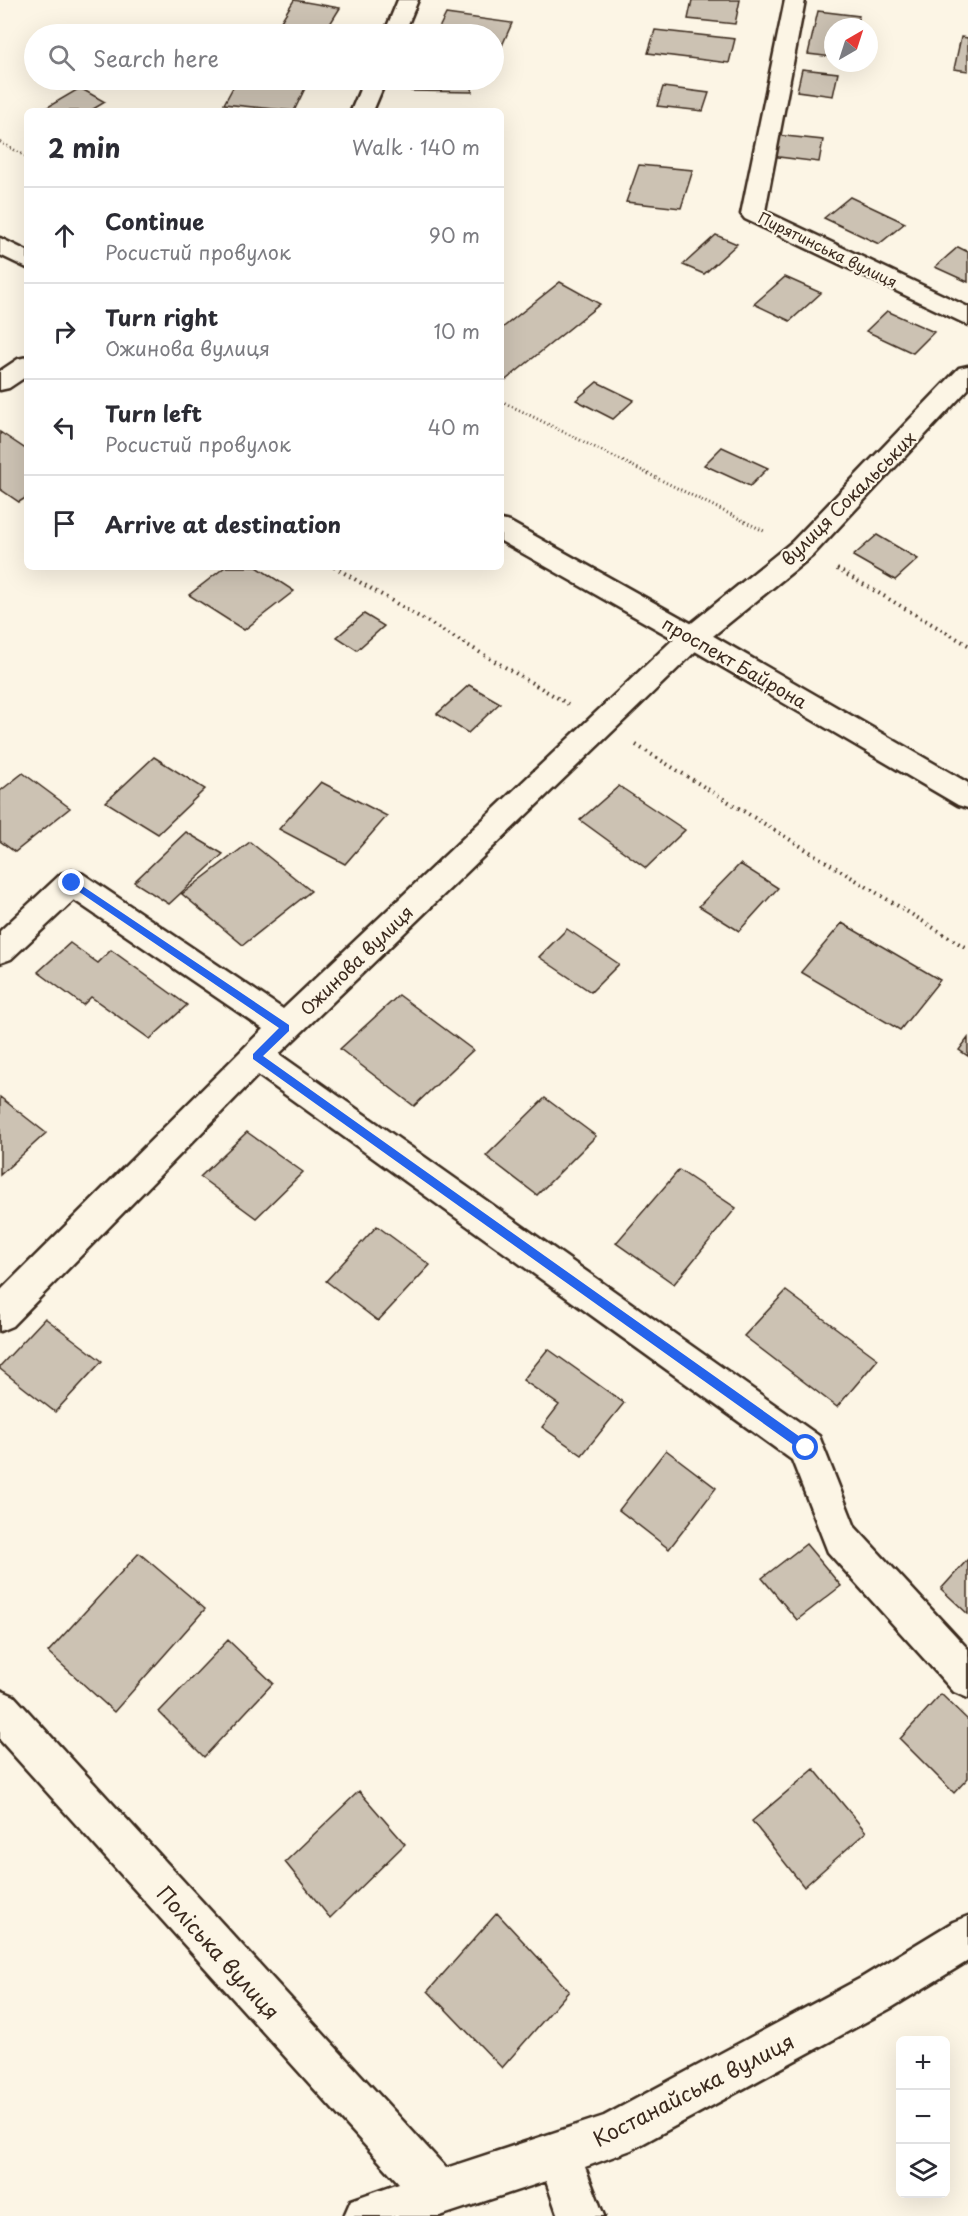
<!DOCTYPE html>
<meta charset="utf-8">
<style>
body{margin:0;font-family:"Playpen Sans",sans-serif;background:#f7f7f7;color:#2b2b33}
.controls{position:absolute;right:18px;bottom:18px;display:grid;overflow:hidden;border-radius:9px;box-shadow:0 6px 24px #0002}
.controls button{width:54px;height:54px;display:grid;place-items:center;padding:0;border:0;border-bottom:2px solid #e1e1e2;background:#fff;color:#2b2b33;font:30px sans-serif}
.compass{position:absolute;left:824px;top:18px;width:54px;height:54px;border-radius:50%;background:#fff;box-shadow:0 6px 24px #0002;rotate:39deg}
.stop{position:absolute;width:18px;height:18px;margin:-14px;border:4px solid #2563eb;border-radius:50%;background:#fff}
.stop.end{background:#2563eb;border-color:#fff;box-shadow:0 2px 6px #0008}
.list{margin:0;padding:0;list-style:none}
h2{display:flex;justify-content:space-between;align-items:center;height:78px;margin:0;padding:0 24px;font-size:26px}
h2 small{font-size:20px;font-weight:400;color:#7c7c81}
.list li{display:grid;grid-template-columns:39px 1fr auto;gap:18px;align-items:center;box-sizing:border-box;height:96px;padding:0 24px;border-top:2px solid #e1e1e2}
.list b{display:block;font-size:22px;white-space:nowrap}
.list p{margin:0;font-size:20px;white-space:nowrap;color:#7c7c81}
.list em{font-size:20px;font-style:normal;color:#7c7c81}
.icon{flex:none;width:33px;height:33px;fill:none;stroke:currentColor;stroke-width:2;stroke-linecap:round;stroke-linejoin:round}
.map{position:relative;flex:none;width:968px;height:2216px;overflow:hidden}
.search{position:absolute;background:#fff;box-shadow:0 6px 24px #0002;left:24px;top:24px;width:480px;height:66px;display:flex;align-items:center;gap:15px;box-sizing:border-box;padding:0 21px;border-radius:33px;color:#7c7c81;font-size:22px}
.panel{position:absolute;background:#fff;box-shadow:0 6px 24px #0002;left:24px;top:108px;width:480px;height:462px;border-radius:9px}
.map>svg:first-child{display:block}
</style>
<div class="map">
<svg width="968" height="2216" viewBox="0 0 968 2216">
<rect width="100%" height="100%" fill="#fcf5e5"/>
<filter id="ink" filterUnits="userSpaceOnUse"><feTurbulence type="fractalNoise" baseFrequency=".0167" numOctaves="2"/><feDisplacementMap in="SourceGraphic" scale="12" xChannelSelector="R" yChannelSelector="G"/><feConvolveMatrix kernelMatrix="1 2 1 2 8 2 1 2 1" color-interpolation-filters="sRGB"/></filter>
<g filter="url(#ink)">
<path fill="#ccc2b3" stroke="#3b2a1e" stroke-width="1.5" d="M294 0 340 8 327 29 281 21Z
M692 0H740L735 24 688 19Z
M818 11 859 16 856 27H833V57L808 54Z
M446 14 512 23 501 48 494 47V34H436Z
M655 30 735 39 729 63 648 53Z
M961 37 968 38V71L954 69Z
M802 69 838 73 833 96 797 91Z
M237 80H309L294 111 224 104Z
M411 80H473L472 92 411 91Z
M663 87 709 93 703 111 657 106Z
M80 88 105 102 90 111H41Z
M776 135 823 140 819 162 771 156Z
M639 165 693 170 681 208 626 202Z
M850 197 905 223 879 244 824 218Z
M716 235 737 244 704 274 683 265Z
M958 247 968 252V282L935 267Z
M785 277 821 293 790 321 754 304Z
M560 282 600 304 502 383 501 329Z
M887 311 934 332 913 353 866 331Z
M597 382 634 400 613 419 576 400Z
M0 432 27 450V497L19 502 0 489Z
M722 447 768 468 750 486 704 465Z
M877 535 918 559 895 580 853 556Z
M225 567H257L294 591 244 630 189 595Z
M364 614 384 626 357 650 337 637Z
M469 685 500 703 468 733 437 714Z
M154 757 205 789 158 834 106 802Z
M23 773 70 808 15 852 0 841V791Z
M321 782 387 816 345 864 279 829Z
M619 786 685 830 646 868 580 820Z
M186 832 223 854 169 904 134 882Z
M250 842 311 891 243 945 182 894Z
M740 864 778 888 739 931 699 906Z
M842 923 940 980 900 1030 801 972Z
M567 929 619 964 591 992 539 957Z
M70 943 98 963 111 950 187 1005 150 1039 91 997 83 1005 38 972Z
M399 995 473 1050 414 1106 340 1049Z
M968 1038V1056L959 1050Z
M0 1097 46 1133 0 1175Z
M545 1098 596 1136 537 1195 486 1156Z
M247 1132 303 1172 256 1218 200 1177Z
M679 1170 736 1208 674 1284 616 1243Z
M377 1226 430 1265 378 1321 326 1281Z
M786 1291 878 1359 837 1407 744 1336Z
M45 1318 102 1361 55 1412 0 1369V1366Z
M548 1349 624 1403 582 1455 542 1427 559 1405 523 1380Z
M666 1450 716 1488 669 1549 619 1510Z
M806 1544 841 1586 797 1620 762 1578Z
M139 1553 205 1609 114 1712 48 1652Z
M968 1559V1614L941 1589Z
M228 1640 273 1683 204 1757 159 1712Z
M941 1694 968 1720V1778L954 1793 900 1739Z
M814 1769 866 1832 804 1887 752 1821Z
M359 1791 405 1844 330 1918 285 1862Z
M497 1913 569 1991 502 2068 428 1991Z"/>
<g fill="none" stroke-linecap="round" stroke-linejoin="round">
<g stroke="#3b2a1e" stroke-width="5">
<path id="street" d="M398 0H418L404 34H384Z
M785 0H805L765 211 968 307V325L745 219 741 214Z
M364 80H386L373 111H351Z
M27 357V376L9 388 0 390V371L18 359Z
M968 366V389L812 556 703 644 279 1054 819 1436 855 1527 968 1649V1698L954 1692 828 1552 792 1460 258 1075 12 1326 0 1331V1291L263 1029 74 900 11 959 0 963V931L61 874 72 871 83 874 283 1009 683 630 792 542 959 368Z
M0 1690 14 1696 446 2168 604 2116 861 1978 953 1922 968 1916V1961L891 2008 631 2150 585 2167 604 2216H558L546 2181 440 2216H344L351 2200 399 2183 0 1740Z"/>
</g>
<g stroke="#3b2a1e" stroke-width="5">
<path id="primary" d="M0 238 27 251V268L0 255Z
M501 520 510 522 703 630 968 783V808L958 805 683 644 501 541Z"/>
</g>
<path stroke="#3b2a1e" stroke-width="3" stroke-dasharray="1 3" stroke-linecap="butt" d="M0 142 27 157
M501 401 764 531"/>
<path stroke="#3b2a1e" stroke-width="4" stroke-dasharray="1.5 4.5" stroke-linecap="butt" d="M334 567 568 704
M837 569 968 645
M636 745 968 949"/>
<use href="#street" fill="#fcf5e5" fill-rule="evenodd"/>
<use href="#primary" fill="#fcf5e5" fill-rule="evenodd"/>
</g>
</g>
<path fill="#2563eb" d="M72 879 289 1025V1031L263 1056 810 1444V1451H802L253 1059V1054L279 1028 69 885V880Z"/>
<g text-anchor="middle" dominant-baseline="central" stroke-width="4.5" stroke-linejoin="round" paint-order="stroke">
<g font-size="15" fill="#3b2a1e" stroke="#fcf5e5">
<text transform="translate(828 249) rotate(26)">Пирятинська вулиця</text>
</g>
<g font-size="18" fill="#3b2a1e" stroke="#fcf5e5">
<text transform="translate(848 498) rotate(-45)">вулиця Сокальських</text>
<text transform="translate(735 662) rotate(30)">проспект Байрона</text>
<text transform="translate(356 960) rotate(-44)">Ожинова вулиця</text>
</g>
<g font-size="21" fill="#3b2a1e" stroke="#fcf5e5">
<text transform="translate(219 1952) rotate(48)">Поліська вулиця</text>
<text transform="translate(693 2089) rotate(-27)">Костанайська вулиця</text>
</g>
</g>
</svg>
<div class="controls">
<button>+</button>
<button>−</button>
<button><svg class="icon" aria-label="layers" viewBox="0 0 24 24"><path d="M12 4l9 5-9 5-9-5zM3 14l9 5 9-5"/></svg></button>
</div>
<svg class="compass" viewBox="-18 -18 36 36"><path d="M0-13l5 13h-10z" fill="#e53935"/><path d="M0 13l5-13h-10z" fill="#7c7c81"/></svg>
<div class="stop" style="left:806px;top:1448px"></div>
<div class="stop end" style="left:72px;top:883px"></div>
<div class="search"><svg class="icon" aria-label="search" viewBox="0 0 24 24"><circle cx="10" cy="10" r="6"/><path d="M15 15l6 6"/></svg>Search here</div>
<section class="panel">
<h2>2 min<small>Walk · 140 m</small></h2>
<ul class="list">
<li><svg class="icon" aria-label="ahead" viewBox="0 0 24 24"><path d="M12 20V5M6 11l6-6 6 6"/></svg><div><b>Continue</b><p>Росистий провулок</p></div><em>90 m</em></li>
<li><svg class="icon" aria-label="right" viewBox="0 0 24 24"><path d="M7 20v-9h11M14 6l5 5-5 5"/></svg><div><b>Turn right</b><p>Ожинова вулиця</p></div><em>10 m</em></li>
<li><svg class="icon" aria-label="left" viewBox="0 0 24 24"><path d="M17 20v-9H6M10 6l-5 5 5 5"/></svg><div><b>Turn left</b><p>Росистий провулок</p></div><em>40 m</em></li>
<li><svg class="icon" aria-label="arrive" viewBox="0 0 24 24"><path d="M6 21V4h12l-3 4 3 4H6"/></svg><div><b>Arrive at destination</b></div></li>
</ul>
</section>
</div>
